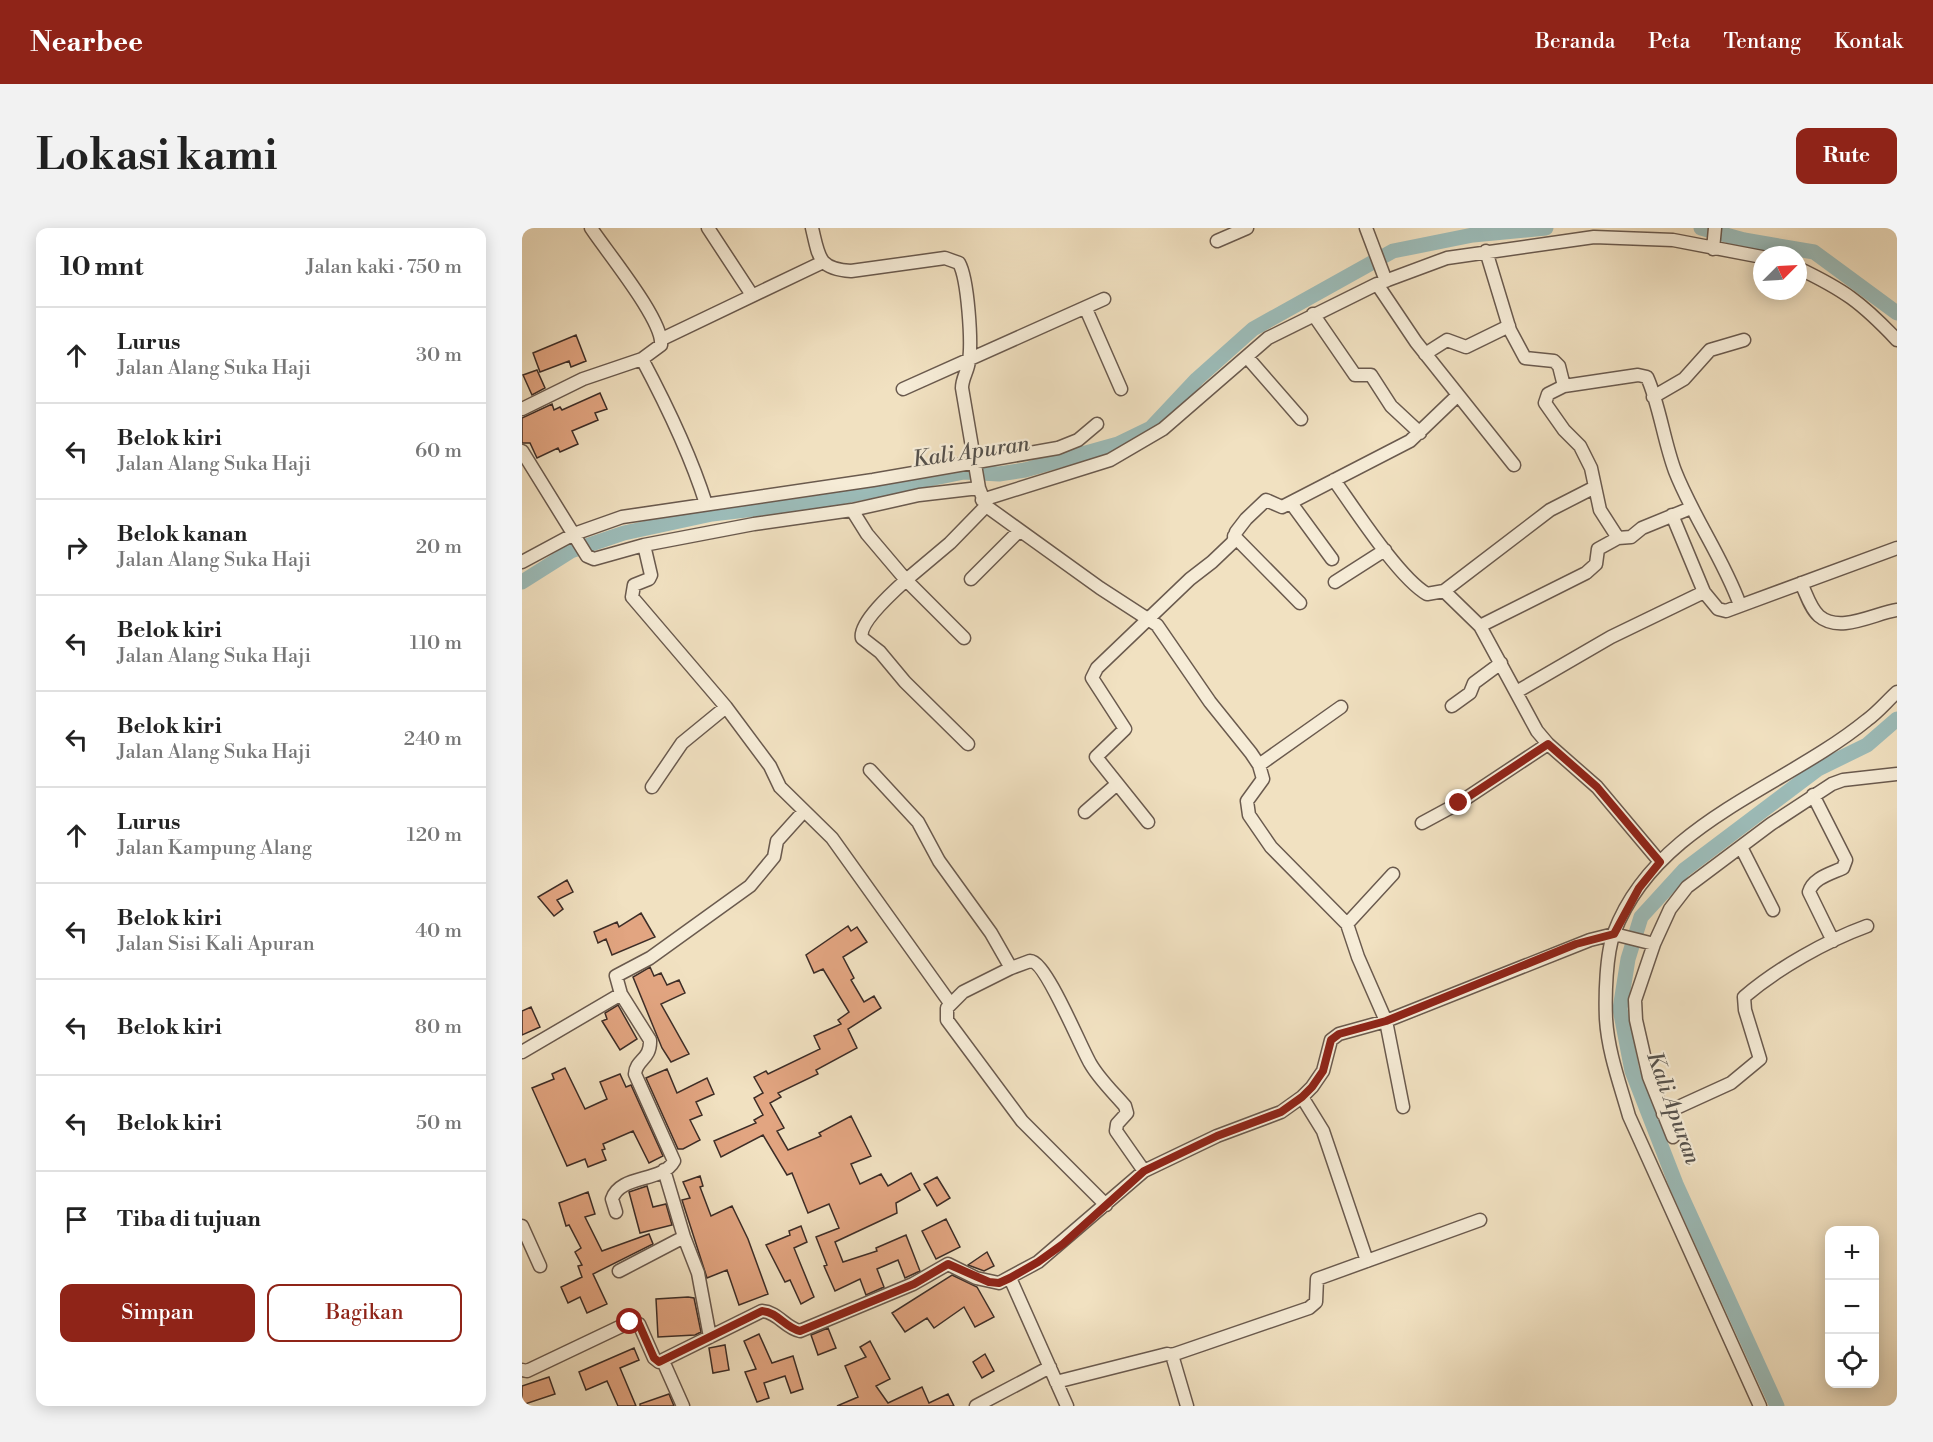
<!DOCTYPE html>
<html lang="id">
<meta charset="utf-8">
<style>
body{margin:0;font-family:"Libre Bodoni",serif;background:#f2f2f2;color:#222}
.controls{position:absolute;right:18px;bottom:18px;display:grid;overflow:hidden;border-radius:12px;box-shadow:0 3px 15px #0003}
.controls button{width:54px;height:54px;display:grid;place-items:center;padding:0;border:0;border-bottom:2px solid #e0e0e0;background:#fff;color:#222;font:30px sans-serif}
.compass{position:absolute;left:1231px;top:18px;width:54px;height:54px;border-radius:50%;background:#fff;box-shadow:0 3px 15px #0003;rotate:66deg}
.stop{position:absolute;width:18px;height:18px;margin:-14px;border:4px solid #8f2418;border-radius:50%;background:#fff}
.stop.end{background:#8f2418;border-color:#fff;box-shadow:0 2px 6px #0008}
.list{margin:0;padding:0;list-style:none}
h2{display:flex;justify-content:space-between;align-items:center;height:78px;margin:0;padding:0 24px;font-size:26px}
h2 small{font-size:20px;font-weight:400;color:#767676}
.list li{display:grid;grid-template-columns:39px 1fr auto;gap:18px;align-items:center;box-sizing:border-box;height:96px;padding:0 24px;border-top:2px solid #e0e0e0}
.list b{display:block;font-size:22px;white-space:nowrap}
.list p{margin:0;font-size:20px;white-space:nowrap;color:#767676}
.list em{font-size:20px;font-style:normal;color:#767676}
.actions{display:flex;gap:12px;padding:18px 24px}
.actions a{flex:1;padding:14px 0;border:2px solid #8f2418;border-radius:12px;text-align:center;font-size:21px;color:#8f2418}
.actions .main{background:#8f2418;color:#fff}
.icon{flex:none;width:33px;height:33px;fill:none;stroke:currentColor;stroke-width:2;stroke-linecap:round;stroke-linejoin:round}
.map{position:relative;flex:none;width:1375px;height:1178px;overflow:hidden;border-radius:12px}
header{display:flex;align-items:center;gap:36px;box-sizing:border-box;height:84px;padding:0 30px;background:#8f2418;color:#fff}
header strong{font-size:28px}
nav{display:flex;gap:33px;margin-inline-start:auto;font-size:21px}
.intro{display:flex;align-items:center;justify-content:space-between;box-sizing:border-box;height:144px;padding:0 36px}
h1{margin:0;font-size:42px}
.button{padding:15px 27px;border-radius:12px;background:#8f2418;color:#fff;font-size:21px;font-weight:700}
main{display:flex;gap:36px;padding:0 36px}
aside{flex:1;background:#fff;border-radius:12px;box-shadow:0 3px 15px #0003}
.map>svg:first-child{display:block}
</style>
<header>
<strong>Nearbee</strong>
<nav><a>Beranda</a><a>Peta</a><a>Tentang</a><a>Kontak</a></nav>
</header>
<div class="intro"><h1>Lokasi kami</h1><a class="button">Rute</a></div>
<main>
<aside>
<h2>10 mnt<small>Jalan kaki · 750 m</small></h2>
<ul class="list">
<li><svg class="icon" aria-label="ahead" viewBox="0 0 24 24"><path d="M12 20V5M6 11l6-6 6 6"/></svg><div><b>Lurus</b><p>Jalan Alang Suka Haji</p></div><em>30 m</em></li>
<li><svg class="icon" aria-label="left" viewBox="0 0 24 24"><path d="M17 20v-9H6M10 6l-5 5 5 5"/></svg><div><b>Belok kiri</b><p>Jalan Alang Suka Haji</p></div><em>60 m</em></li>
<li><svg class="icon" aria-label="right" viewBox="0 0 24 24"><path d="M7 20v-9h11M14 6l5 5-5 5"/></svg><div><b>Belok kanan</b><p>Jalan Alang Suka Haji</p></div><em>20 m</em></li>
<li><svg class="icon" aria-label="left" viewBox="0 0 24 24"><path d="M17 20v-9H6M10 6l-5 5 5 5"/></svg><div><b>Belok kiri</b><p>Jalan Alang Suka Haji</p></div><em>110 m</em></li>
<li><svg class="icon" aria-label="left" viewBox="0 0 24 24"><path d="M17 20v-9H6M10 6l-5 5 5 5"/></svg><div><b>Belok kiri</b><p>Jalan Alang Suka Haji</p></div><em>240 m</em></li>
<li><svg class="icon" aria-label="ahead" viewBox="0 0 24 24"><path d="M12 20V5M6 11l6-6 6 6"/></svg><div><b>Lurus</b><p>Jalan Kampung Alang</p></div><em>120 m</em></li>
<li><svg class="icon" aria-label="left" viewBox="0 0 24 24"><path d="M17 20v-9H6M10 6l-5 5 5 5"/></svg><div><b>Belok kiri</b><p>Jalan Sisi Kali Apuran</p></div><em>40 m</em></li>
<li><svg class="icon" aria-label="left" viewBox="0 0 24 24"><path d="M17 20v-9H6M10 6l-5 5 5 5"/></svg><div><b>Belok kiri</b></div><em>80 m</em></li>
<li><svg class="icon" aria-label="left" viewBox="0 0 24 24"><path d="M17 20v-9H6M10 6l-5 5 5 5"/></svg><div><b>Belok kiri</b></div><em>50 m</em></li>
<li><svg class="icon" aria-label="arrive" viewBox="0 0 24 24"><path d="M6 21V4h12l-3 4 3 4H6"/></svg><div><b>Tiba di tujuan</b></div></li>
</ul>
<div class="actions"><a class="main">Simpan</a><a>Bagikan</a></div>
</aside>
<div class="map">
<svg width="1375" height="1178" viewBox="0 0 1375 1178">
<rect width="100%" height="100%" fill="#f1e1c1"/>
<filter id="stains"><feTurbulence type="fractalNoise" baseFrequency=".00333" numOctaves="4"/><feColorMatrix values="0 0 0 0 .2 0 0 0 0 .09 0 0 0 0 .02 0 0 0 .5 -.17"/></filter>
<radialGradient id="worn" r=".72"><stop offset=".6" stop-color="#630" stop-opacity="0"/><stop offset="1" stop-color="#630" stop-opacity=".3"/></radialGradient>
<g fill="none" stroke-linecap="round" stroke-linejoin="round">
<path stroke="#9cbcb9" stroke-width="15" d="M1179 0 1222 12 1292 24 1375 85
M0 354 49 323 102 305 190 286 300 273 442 244 477 246 503 242 596 216 629 200 675 151 731 101 871 23 951 7 1024 0
M1255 1178 1154 956 1110 843 1098 781 1106 731 1119 689 1162 642 1296 541 1345 517 1375 491"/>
</g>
<path fill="#e2a581" stroke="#3d2d27" stroke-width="1.5" d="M54 107 64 133 49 139 47 133 18 144 11 125Z
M15 142 23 160 10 167 1 147Z
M78 165 85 181 73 185 76 192 50 203 56 216 38 224 36 220 15 230 8 215H0V190L30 176 32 182 38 179 40 182Z
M45 652 51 664 35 672 41 681 32 688 16 669Z
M119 685 133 709 90 727 84 711 76 715 72 704 95 694 97 699Z
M326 698 329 703 335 699 345 714 321 729 332 750 329 752 342 774 352 768 359 780 326 801 335 820 294 842 296 846 256 865 259 869 248 875 262 900 255 903 266 922 299 908 297 905 329 888 349 928 329 936 338 956 359 946 366 958 389 945 398 962 374 975 375 985 313 1014 321 1034 355 1023 354 1020 384 1007 398 1043 383 1050 376 1032 355 1041 362 1059 344 1067 338 1051 313 1063 302 1038 305 1037 294 1009 317 1000 307 976 286 985 270 945 265 947 241 907 199 929 192 913 234 895 232 892 241 887 232 870 241 865 232 849 244 843 246 846 298 821 292 808 319 796 316 792 327 784 301 741 292 745 284 727Z
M128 739 132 748 139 745 145 757 157 752 163 765 139 776 167 826 149 834 140 820 111 749Z
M96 777 115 811 98 822 80 793 85 791 83 785Z
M9 779 18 799 0 807V783Z
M43 840 63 881 85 871 78 854 98 846 104 859 109 857 141 928 127 935 111 903 81 916 83 921 80 922 84 932 66 939 63 931 45 938 10 860 32 851 30 846Z
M145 841 155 865 185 850 192 866 174 874 180 887 168 892 178 912 161 921H156L124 850Z
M178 948 181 958 178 959 189 988 210 978 226 1011 246 1066 217 1077 205 1042 185 1050 160 972 168 970 161 954Z
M415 949 428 970 415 978 402 956Z
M125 958 131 979 144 976 150 997 118 1005 107 964Z
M66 964 73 986 63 989 80 1023 127 1006 131 1016 71 1046 85 1076 65 1085 58 1069 46 1075 39 1059 60 1049 56 1038 60 1037 53 1024 59 1020 47 997 44 998 37 975Z
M424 991 438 1019 414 1031 400 1003Z
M279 998 285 1014 272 1020 292 1069 279 1076 268 1052 263 1054 244 1017 268 1007 267 1003Z
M465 1024 472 1038 462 1043 446 1037Z
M430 1047 455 1059 472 1089 453 1099 442 1079 412 1100 405 1090 383 1104 370 1085Z
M166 1069 172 1070 179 1104 173 1107 136 1109 134 1071Z
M306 1100 314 1120 296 1127 289 1107Z
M237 1106 250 1135 271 1128 281 1161 269 1165 263 1148 242 1155 247 1170 235 1174 223 1144 234 1141 222 1113Z
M348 1113 368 1151 354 1158 366 1175 400 1159 407 1175 426 1166 432 1178H315L336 1169 323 1138 344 1129 338 1119Z
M203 1117 207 1142 191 1145 187 1120Z
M112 1120 117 1132 98 1140 114 1178H96L85 1153 64 1162 57 1144Z
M463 1126 472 1143 460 1150 451 1134Z
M27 1149 33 1166 0 1177V1158Z
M147 1166 152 1178H118V1176Z"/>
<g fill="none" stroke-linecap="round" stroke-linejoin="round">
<g stroke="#6a5a4e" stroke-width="15">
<path id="minor" d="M186 0 230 67
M844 0 864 53
M695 13 725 0
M1191 21 1193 0
M964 23 988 102 1003 130 1032 133 1037 138 1042 158 1116 147 1125 149C1137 175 1142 214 1153 243 1171 289 1201 330 1218 377
M1276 40C1322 62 1339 74 1375 112
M855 56 894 114 992 237
M564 81 599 161
M791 86 833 147H849L869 178 898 205
M140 111 301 34
M903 126 925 112 944 119 987 98
M725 129 779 191
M120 131C145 178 168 225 184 276
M1042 158 1026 166 1023 175 1042 202 1058 218 1069 240 1078 282 1096 310
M381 161 582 71
M1131 169 1162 151 1188 122 1222 112
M0 181 61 151 120 131 139 117C142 93 84 23 69 0
M0 223 65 328 72 331 122 317 232 296 330 282 397 267 457 260
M812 252C832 280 877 350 905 366L922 363 958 398 1015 503 1026 516 1075 559 1138 634
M460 272 588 232 641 201 746 110 855 56 925 30 1072 9 1151 12 1240 29
M769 275 810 331
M330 282 345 306 384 352C373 362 336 395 340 410L358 424 383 454 446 516
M1150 287 1182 364
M712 308 778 375
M122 317 129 347 127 351 112 357 110 369 204 479 248 538 258 559 310 610 428 775
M0 334 52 306 100 289 351 252 536 220 556 212 575 196
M449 351 497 303
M813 354 863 322
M1279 355C1284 365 1288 380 1297 388 1318 406 1353 385 1375 382
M922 363 1028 282 1073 259
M958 398 1064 345 1074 336 1076 321 1096 310 1109 309 1120 300 1169 280
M442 410 384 352 428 315 464 278
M996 463 1089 409 1182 364 1196 381 1204 383 1375 320
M930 478 948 465 952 455 979 435
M737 537 819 479
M348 542 396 594 417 633 469 705 489 740 508 733C524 733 558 818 568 835 577 851 591 864 603 878L605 885 595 896 594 903 622 943
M130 559 160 515 204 479
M1291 567 1324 632 1321 640C1308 646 1291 650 1287 664L1311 713
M563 584 595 556
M626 594 574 529 603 501 570 450 575 440 668 351 690 334 711 314 714 304 724 291 744 272 760 279 888 213 936 167
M900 595 937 575 1026 516
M1219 619 1251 682
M825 696 871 646
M489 740 441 764 425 780V792L500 893 584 977
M0 824 99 766
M780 869 801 903 845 1033
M881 879 864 793 1068 712 1092 706 1132 716
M1141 886 1209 855 1238 831 1223 782 1222 769C1256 740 1304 713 1345 698
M1151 909 1127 849 1114 792 1113 772 1132 716 1148 681 1165 659 1249 596 1310 556 1321 552 1375 546
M142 942 162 1009 176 1045 188 1109
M94 984 90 971C98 946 140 955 152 933L113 846C114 831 129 832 128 812L99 766 94 748 128 730 228 658 252 629 255 613 282 583
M0 998 18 1038
M97 1043 162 1009
M488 1050 545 1178
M141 1133 161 1178
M0 1142 5 1143 108 1094 117 1096 132 1130 137 1134 240 1083C256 1084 263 1100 278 1103L391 1056 426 1036 454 1050 477 1055 516 1034 622 943 695 908 759 884 780 869 790 859 801 843 809 812 817 806 864 793 836 729 825 696 749 619 727 587 725 573 741 551 737 537 729 525 688 474 635 397 578 360 464 278 457 260 440 160C440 150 446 143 447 133 450 114 446 51 437 35L423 30 329 43C296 41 297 29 290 0
M534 1154 645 1126 650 1127
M454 1178 528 1139
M665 1178 650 1127 787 1080 794 1074 795 1051 958 992
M1238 1178 1107 888C1098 856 1086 824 1084 791 1083 768 1084 726 1092 705 1133 595 1262 560 1345 492 1356 484 1365 473 1375 464"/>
</g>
<use href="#minor" stroke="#f6ecd7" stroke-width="12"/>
</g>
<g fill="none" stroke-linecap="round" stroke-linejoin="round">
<path stroke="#8f2418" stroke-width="8" d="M108 1094 117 1096 132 1130 137 1134 240 1083C256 1084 263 1100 278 1103L392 1056 426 1036 467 1054 477 1055 488 1050 516 1034 541 1016 622 943 695 908 759 884 780 869 790 859 801 843 809 812 817 806 864 793 1054 716 1092 706 1117 660 1138 634 1075 559 1026 516 937 575"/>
</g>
<g text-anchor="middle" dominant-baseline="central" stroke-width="4.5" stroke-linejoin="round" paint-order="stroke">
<g font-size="22" font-style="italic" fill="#55514c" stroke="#f6ecd7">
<text transform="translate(449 224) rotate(-8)">Kali Apuran</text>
<text transform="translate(1151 880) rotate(70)">Kali Apuran</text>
</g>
</g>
<rect width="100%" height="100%" filter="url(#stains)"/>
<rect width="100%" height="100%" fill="url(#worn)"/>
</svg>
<div class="controls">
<button>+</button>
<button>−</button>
<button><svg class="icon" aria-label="locate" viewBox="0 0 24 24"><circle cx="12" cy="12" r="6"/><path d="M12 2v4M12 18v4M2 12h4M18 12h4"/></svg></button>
</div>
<svg class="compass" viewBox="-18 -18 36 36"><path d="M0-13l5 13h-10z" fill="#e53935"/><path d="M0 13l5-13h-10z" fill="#767676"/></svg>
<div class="stop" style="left:108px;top:1094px"></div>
<div class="stop end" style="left:937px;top:575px"></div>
</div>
</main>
